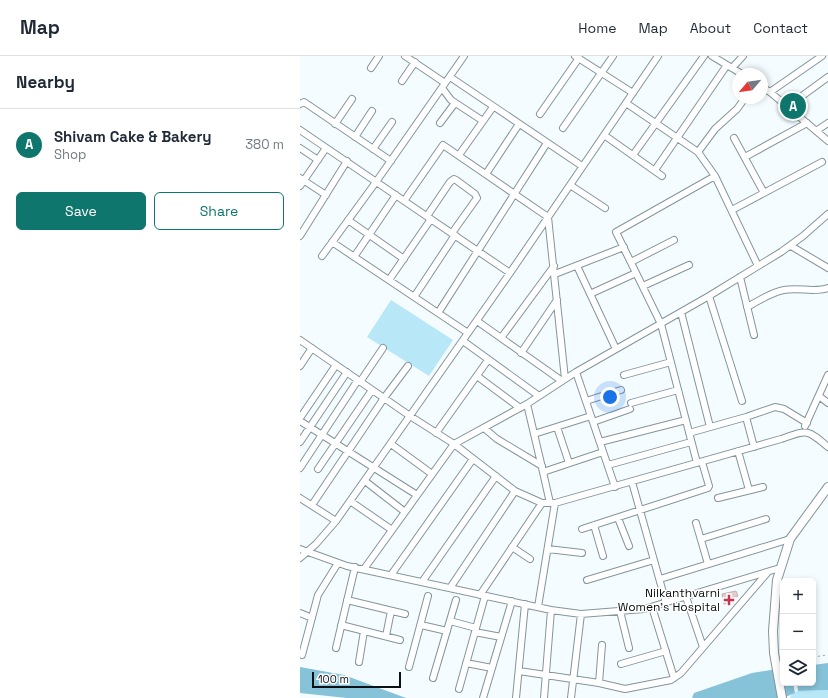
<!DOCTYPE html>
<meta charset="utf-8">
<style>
body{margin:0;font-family:"Space Grotesk",sans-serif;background:#f6f6f7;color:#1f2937}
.controls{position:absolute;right:12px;bottom:12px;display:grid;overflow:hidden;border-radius:6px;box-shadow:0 2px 6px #0003}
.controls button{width:36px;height:36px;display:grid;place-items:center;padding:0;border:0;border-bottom:1px solid #e0e1e3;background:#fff;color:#1f2937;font:20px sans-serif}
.compass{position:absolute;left:432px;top:12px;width:36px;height:36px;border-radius:50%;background:#fff;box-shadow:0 2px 6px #0003;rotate:241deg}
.scale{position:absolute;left:12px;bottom:10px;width:89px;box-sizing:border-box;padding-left:4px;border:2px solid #0a1013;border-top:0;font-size:11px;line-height:14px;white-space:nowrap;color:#0a1013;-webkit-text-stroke:3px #fff;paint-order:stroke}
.you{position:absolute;left:310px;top:341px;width:14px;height:14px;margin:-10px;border:3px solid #fff;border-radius:50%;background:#1a73e8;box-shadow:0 0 0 6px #1a73e833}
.badge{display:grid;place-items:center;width:26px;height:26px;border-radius:50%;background:#0f766e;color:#fff;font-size:13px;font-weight:700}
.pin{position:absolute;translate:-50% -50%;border:2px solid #fff;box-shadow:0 1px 4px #0006}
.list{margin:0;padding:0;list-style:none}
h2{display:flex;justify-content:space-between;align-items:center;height:52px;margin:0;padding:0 16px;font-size:17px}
h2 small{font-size:13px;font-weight:400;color:#747a83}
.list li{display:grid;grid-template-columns:26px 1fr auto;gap:12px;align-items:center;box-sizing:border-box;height:72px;padding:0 16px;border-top:1px solid #e0e1e3}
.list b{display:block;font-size:15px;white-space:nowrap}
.list p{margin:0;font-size:13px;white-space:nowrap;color:#747a83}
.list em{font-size:13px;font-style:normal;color:#747a83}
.actions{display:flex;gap:8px;padding:12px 16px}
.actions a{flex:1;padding:9px 0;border:1px solid #0f766e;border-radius:6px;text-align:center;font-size:14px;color:#0f766e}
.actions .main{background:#0f766e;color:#fff}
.icon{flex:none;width:22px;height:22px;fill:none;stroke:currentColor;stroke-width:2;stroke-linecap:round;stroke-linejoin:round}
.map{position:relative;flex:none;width:528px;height:642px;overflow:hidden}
header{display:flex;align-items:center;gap:24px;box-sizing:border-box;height:56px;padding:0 20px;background:#fff;border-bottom:1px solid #e0e1e3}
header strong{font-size:19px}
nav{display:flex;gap:22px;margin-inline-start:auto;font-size:14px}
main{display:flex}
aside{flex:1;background:#fff}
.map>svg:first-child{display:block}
</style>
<header>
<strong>Map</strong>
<nav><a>Home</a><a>Map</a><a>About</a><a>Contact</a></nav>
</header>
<main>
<aside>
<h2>Nearby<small></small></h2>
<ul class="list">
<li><span class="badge">A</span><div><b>Shivam Cake &amp; Bakery</b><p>Shop</p></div><em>380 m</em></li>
</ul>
<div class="actions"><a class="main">Save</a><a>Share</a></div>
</aside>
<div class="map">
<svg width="528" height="642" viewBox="0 0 528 642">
<rect width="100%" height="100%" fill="#f4fcff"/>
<path fill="#b8e7f8" d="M91 244 153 284 129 320 67 281Z
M528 634V642H490L491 639 498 635Z"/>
<path fill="#86c2d8" d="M528 607V634L498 635 497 627H513V609Z
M0 611 44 619 106 642H47L0 637Z
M483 612V627H493L495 637 483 642H392L394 637 452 617Z"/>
<path fill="#e1cdce" stroke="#c3b0b1" d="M436 535 438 540 433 542 434 546 424 548 422 538Z"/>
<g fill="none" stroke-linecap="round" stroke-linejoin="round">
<g stroke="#84959c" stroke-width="8">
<path id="minor" d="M105 0 145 27
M275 0 333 37
M412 0 442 18
M71 12 79 0
M432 12 443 0
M150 21 282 110
M102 25 115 6
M462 31 470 36 528 85
M142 32 151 44 183 65
M470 36 522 0
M326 47 398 96 415 120 458 210
M0 48 4 46 91 105
M487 51 528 21
M240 58 279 2
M140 67 155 47
M35 68 52 43
M263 72 313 0
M0 74 210 217
M516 75 528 67
M304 79 362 120
M55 81 72 55
M434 82 464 137
M0 92 18 104
M73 93 92 66
M398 96 415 73 437 53 445 42
M159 99 193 51
M333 99 404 0
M445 101 507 67
M355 114 427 9
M186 118 219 68
M0 122 26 139
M270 129 305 152
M0 130 26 92
M104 145 143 89 248 161 265 323
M432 154 522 106
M127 160 150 126 154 123 156 124 175 138 177 142 152 177
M48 164 104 203
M0 180 47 105
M32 186 168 277
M491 190 528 212
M22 200 76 126 164 0
M54 201 96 139
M331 206 374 184
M277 210 316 293
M255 218 324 191
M440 221 454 279
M89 224 131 163
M343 230 389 209
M290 238 336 217
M409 240 442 345
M114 241 155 179
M447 251C459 245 471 236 484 234 499 231 514 237 528 232
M381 256 410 371
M138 257 247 87
M177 265 262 325
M201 282 254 210
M0 284 110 360 154 388 215 435 242 447H255L481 383C507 374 506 372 528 391
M163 285 239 340
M221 297 257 244
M0 310 12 292
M276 316 315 431
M324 319 371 306
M177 320 220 352
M60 326 83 292
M519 340 528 347
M286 345 321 334
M331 347 378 334
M227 348 243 416 250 447
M446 361 454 391
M0 362 36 309
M0 365 117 439
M293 366 330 353
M505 370 528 319
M257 371 269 407
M184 372 197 383 242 410
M136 377 188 304
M389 377 446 361 475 351 484 353 507 367
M234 378 291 360
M0 386 47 316
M300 386 386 364
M91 388 132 418
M438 395 449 434
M397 407 361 268 316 176 415 120
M308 409 391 386
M0 412 58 324
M18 413 72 334
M243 416 303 396
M65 425 105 456
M332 426 366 547
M0 442 36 465
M418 442 463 431
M50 445 92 474
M12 449 84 342 108 310
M318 462 329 490
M396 467 408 508
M294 469 303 500
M282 473 408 432 409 430 402 406
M401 483 466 463
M212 491 230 503
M0 493 47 510 251 554 281 558 344 553 480 512
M248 493 282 497
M0 502 16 488 36 465 74 411 210 217 358 0
M64 513 154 388 227 348 276 316 409 240 481 196 503 180 528 158
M91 519 173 403
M360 523 490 483
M287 524 354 504
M122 526 196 420
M150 532 215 435
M180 539 242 447
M386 541 403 591
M47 544 105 558
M238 551 255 447
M352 551 374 622
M320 555 329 592
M0 557 12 562
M150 565 176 572
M41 569 100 584
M121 569 147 575
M175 576 201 581
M86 580 91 555
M36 592 55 511
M2 599 18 539 38 507
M59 606 64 575
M166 607 192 612
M321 608 366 595
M109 611 128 540
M219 615 299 627 325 633 371 624 381 617 468 516
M133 622 156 544
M299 627 302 589
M159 633 185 540
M183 642 212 545
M216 642 225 548
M244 642 251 554
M271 642 281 558"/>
</g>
<g stroke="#84959c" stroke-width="10">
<path id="major" d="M482 642 474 597 473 575 477 524 490 483 528 431"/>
</g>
<path stroke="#9da5a8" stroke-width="1" stroke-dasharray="2 3" stroke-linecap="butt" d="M513 601 528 599"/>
<use href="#minor" stroke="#fff" stroke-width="6"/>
<use href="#major" stroke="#fff" stroke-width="8"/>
</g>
<path fill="#c53554" stroke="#fff" stroke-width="1.5" d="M427 538h4v4h4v4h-4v4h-4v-4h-4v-4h4z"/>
<g text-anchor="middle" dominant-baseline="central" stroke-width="3" stroke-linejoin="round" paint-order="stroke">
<g font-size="12" fill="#0a1013" stroke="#fff" text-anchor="end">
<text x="420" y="537">Nilkanthvarni<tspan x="420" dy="14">Women's Hospital</tspan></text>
</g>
</g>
</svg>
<div class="controls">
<button>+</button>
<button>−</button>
<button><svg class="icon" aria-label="layers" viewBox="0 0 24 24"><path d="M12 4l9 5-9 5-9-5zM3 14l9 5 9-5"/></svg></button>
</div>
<svg class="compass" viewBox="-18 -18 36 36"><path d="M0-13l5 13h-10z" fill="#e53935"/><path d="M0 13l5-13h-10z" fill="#747a83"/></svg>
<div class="scale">100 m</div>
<div class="you"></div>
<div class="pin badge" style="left:493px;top:50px">A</div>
</div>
</main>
